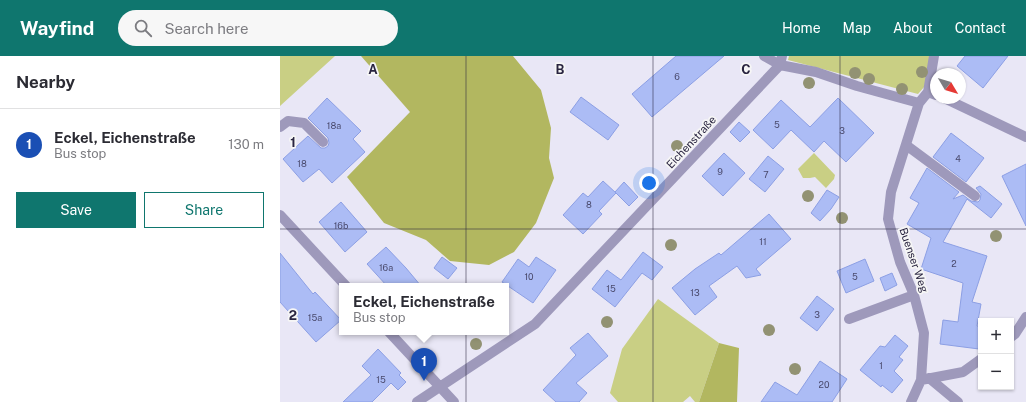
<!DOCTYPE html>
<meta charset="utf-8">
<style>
body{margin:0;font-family:"Public Sans",sans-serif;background:#f7f7f7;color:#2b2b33}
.controls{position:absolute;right:12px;bottom:12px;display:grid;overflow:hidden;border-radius:0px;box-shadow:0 1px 3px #0004}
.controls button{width:36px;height:36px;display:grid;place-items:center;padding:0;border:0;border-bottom:1px solid #e1e1e2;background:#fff;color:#2b2b33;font:20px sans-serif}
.compass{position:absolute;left:650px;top:12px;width:36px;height:36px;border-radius:50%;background:#fff;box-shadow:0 1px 3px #0004;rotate:128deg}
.you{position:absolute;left:369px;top:127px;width:14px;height:14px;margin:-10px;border:3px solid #fff;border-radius:50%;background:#1a73e8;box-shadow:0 0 0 6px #1a73e833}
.badge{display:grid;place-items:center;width:26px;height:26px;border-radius:50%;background:#0f766e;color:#fff;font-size:13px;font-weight:700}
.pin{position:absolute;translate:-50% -33px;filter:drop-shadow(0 1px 2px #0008)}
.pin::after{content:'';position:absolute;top:21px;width:14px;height:12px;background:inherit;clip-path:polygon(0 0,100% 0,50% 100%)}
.popup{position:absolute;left:59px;top:227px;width:170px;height:52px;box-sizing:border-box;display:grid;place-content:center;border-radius:0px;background:#fff;filter:drop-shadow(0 1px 3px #0005);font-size:13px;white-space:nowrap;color:#7c7c81}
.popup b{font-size:15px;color:#2b2b33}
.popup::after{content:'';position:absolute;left:50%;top:100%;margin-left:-8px;border:8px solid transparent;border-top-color:#fff}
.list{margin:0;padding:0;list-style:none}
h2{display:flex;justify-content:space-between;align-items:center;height:52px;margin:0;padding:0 16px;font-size:17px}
h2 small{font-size:13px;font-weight:400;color:#7c7c81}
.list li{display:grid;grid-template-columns:26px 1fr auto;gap:12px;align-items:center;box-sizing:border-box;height:72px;padding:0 16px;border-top:1px solid #e1e1e2}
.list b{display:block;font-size:15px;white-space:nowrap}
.list p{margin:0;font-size:13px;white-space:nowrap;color:#7c7c81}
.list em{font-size:13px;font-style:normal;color:#7c7c81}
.actions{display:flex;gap:8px;padding:12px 16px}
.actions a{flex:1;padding:9px 0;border:1px solid #0f766e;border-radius:0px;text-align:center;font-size:14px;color:#0f766e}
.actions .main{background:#0f766e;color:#fff}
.icon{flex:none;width:22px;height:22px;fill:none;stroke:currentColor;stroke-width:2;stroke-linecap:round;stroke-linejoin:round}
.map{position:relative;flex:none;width:746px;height:346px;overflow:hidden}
header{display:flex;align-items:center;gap:24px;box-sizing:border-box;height:56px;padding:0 20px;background:#0f766e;color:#fff}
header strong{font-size:19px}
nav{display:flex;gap:22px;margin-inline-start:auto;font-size:14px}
.search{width:280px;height:36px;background:#f7f7f7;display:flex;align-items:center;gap:10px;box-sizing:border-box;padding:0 14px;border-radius:22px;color:#7c7c81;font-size:15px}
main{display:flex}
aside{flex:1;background:#fff}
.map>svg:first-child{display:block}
</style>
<header>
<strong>Wayfind</strong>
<div class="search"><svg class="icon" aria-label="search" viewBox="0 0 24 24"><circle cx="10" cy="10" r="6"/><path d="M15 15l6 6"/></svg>Search here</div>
<nav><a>Home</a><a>Map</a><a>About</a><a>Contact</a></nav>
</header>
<main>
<aside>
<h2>Nearby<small></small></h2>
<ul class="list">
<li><span class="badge" style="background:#1a4fb4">1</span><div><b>Eckel, Eichenstraße</b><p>Bus stop</p></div><em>130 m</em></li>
</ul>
<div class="actions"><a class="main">Save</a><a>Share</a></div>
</aside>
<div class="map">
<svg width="746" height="346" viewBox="0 0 746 346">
<rect width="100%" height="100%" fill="#e9e7f6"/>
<path fill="#c9cf84" d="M0 0H55L0 50Z
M509 0H650L645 30 638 38 508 4Z
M534 97 555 119 554 123 546 132 535 121 530 122H523L518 113Z
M378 243 439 287 419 346H415L410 340 403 346H338L330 337 342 293Z"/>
<path fill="#b2b760" d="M81 0H233L261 34 271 72 269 102 274 122 256 167 234 196 209 209 170 205 146 184 104 167 67 121 130 56Z
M439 287 459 292 457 346H419Z"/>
<path fill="#acbcf5" stroke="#8c9fe4" d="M396 0H444L372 61 352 38Z
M685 0H728L703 32 677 10Z
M301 41 339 69 328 84 290 56Z
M47 42 81 75 73 83 85 96 52 127 39 113 23 126 3 103 28 80 41 92H45L48 90 49 87 48 82 28 62Z
M558 42 594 77 566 106 544 85 534 96 511 74 493 93 473 74 501 44 530 71Z
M459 66 470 76 460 86 450 76Z
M671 77 704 102 686 126 653 101Z
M444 97 465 117 443 140 422 120Z
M488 100 504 113 485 136 469 123Z
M746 108V170L722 120Z
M647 112 679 136 673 143 683 139 691 145 698 146 700 144 701 138 696 132 700 130 722 148 711 162 687 143 663 186 707 200 692 246 701 248 697 270 701 271 699 293 660 288 663 264 678 266 683 227 641 213 651 182 627 168 639 147 630 142Z
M323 125 336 137 319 155 322 158 303 178 283 159 303 137 308 141Z
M344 126 358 141 349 150 335 136Z
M547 134 559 141 551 153 540 165 531 157Z
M61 146 87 176 65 196 39 166Z
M489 158 511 183 476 213 481 219 466 222 457 210 429 230 437 241 415 259 392 232 415 213 439 197 441 199Z
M106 191 126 212 141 230H107L87 208Z
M363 196 383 211 372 224 362 217 335 251 312 233 327 214 341 224Z
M0 197 33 238 35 236 61 264 36 286 0 246Z
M162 201 177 212 168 223 154 212Z
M256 201 276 214 253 247 222 226 238 203 249 211Z
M585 203 594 225 566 237 557 215Z
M612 217 617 229 605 235 600 222Z
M537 240 554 253 537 275 520 262Z
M308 277 328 300 296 327 307 337 299 346H276L263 334 296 299 290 292Z
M615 279 628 290 619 301 623 304 614 315 623 324 612 337 602 329 601 331 580 314 600 290 605 291Z
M98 293 121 317 119 319 126 326 118 334 111 327 92 346H63L91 319 82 310Z
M540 305 567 323 552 346H481L495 326 517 339Z"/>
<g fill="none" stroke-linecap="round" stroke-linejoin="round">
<path stroke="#9e99bb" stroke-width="10" d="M484 0 500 9 536 16 577 30 639 47 648 36 656 39
M648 36 654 0
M664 42 746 81
M639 47 611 136 608 163 620 206 634 239 644 277 641 324
M0 71 8 65 24 67 43 86
M626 89 695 140
M0 159 66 230
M569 263 634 239
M109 276 174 346
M731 281 735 278 746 261
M649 322 678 346
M137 346 255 268 500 9 502 0
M631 346 641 324 683 316 701 303"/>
</g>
<g fill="#929273">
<circle cx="642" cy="16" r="6"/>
<circle cx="575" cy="17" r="6"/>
<circle cx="589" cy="23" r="6"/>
<circle cx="529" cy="27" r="6"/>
<circle cx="622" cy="33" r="6"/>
<circle cx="397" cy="90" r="6"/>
<circle cx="528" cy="140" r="6"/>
<circle cx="562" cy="162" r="6"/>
<circle cx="716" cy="180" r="6"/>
<circle cx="391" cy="189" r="6"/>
<circle cx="327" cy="266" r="6"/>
<circle cx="489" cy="274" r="6"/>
<circle cx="196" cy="288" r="6"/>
<circle cx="515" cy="313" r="6"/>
</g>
<path fill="none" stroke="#292440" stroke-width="1" stroke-opacity="0.55" d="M186 0V346M373 0V346M560 0V346M0 173H746"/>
<g text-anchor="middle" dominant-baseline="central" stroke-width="3.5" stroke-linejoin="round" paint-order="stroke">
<g font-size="9" fill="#4a4a6d">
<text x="397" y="20">6</text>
<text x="497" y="68">5</text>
<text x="54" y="69">18a</text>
<text x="562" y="74">3</text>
<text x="678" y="102">4</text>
<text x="22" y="107">18</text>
<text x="440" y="115">9</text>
<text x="486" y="118">7</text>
<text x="309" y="148">8</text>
<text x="61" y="169">16b</text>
<text x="483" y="185">11</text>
<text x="674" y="207">2</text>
<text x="106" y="211">16a</text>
<text x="249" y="220">10</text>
<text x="575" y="220">5</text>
<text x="331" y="232">15</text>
<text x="415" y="236">13</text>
<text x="537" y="258">3</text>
<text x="35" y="261">15a</text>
<text x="601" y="309">1</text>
<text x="101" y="323">15</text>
<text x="544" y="328">20</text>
</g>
<g font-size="11" fill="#292440" stroke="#f6f6f6">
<text transform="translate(411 86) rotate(-47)">Eichenstraße</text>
<text transform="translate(634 204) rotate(71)">Buenser Weg</text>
</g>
</g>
<g font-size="13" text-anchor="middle" font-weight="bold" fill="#292440" stroke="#f6f6f6" stroke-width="3.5" stroke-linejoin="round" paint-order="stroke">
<text x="93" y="18">A</text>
<text x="280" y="18">B</text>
<text x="466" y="18">C</text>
<text x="13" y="91">1</text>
<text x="13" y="264">2</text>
</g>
</svg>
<div class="controls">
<button>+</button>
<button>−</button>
</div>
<svg class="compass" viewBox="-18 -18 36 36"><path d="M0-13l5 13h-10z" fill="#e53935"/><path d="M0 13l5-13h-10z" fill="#7c7c81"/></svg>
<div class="you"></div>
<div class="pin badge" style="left:144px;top:325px;background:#1a4fb4">1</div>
<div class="popup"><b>Eckel, Eichenstraße</b>Bus stop</div>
</div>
</main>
